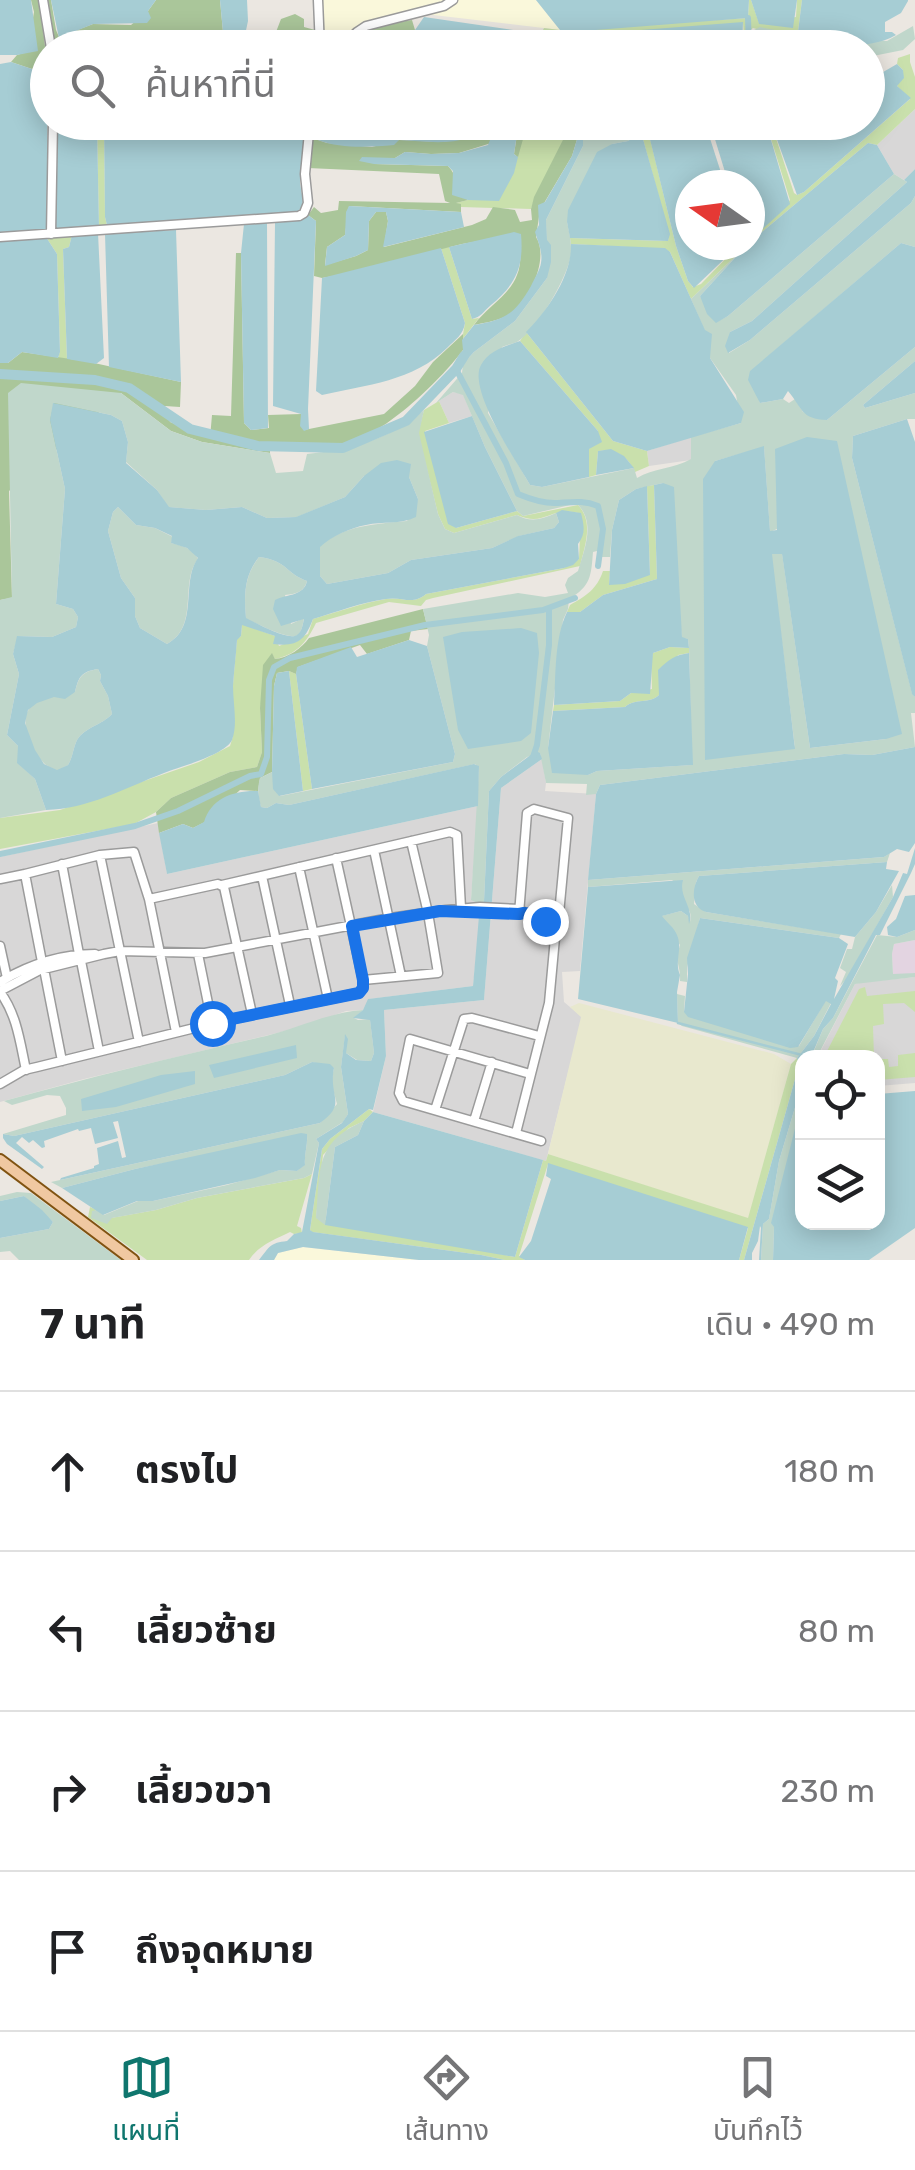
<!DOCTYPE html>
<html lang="th">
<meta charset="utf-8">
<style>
body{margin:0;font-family:Rubik,"Noto Sans Thai",sans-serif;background:#f6f6f6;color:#202124}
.controls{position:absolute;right:30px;bottom:30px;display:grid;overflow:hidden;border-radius:20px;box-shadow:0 5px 25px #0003}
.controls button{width:90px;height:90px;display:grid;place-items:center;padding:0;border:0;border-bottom:2px solid #e0e0e0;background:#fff;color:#202124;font:50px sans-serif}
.compass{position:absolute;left:675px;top:170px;width:90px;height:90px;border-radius:50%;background:#fff;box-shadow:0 5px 25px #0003;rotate:284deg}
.stop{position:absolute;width:30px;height:30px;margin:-22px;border:8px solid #1a73e8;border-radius:50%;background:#fff}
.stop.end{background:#1a73e8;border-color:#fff;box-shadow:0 2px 10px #0008}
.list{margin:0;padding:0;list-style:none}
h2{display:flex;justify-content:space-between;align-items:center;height:130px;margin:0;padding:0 40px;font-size:42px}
h2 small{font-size:32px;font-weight:400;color:#757577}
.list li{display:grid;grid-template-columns:65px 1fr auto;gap:30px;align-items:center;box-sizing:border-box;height:160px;padding:0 40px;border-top:2px solid #e0e0e0}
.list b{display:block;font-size:38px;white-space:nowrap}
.list em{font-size:32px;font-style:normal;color:#757577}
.icon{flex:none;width:55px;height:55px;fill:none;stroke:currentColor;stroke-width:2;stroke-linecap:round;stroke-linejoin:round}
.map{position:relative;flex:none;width:915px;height:1260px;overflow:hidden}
.search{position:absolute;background:#fff;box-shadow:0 5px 25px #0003;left:30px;right:30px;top:30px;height:110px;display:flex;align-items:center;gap:25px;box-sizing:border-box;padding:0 35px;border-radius:55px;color:#757577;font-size:38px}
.sheet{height:770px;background:#fff}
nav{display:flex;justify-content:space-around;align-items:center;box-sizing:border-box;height:140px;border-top:2px solid #e0e0e0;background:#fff;font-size:28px;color:#757577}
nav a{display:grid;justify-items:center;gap:5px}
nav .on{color:#0f766e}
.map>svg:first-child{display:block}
</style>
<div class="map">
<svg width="915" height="1260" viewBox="0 0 915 1260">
<rect width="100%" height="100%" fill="#ebe7e1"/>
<path fill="#d8d7d7" d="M915 109V169L904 180 894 174 877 145Z
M453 392 463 394 472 416 449 423 439 401Z
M691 437V460L649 466 647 451Z
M542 759 546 783 545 791 596 794 580 971 562 972 564 1002 582 1017 546 1161 373 1112 386 1056 384 1010 484 1000 501 788Z
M478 806 471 899 480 901V918L473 986 369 999 363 1010 346 1011 298 1028 84 1079 0 1102V857L158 823 167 874Z
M874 946 882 948 865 982 915 977V1083L878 1086V1058H817L855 984 863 982 857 977Z"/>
<path fill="#e3d4e1" d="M915 940V973L895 976 893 974 892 954 894 944Z"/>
<path fill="#faf8db" d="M321 0H448L355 27 341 43 324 42Z
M458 0H536L560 30 425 14 450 8Z
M303 1247 419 1260H274L278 1253Z"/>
<path fill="#e8e8ce" d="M579 1003 774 1054 791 1064 748 1219 548 1154 581 1017 570 1007Z"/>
<path fill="#c9e0ac" d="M749 0H751L759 23 796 17 797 0H802L797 40 753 28 744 35 743 23 588 39 592 47H588L585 37 541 34 544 28 560 30 748 18Z
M910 54V62L915 77V109L877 145 868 143 750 242V237L755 236 790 200 766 123H771L794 193 797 195 804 192 910 99 897 86 903 70 897 64 898 58Z
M646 122 676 246 688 281 693 287 701 284 739 245H747L691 299 670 252 665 249 571 244 570 238 668 241 669 234 641 132 645 129Z
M97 123H104L105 217 107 225 99 227Z
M565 127 569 129 535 197 531 209 461 207V204H452L468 200H499L525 132Z
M72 235 69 247 63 249 67 359 58 358 60 351 57 254 46 237Z
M449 247 472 319 479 318 462 340 465 323 441 248Z
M526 332 613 441 647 451 649 466 635 472C628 456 616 448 598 451L596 475 589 477V449L598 431 520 341Z
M439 401 449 423 425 431 456 528 517 511 523 516 578 505C594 522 585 545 580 566L433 598 426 600 421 606 389 602 316 623C307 642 296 655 275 659L272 654 260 708 262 752 257 767 230 772 171 798 156 812 134 824 0 849V818L60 810 199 762 230 746 233 736V684L237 639 241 636 242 624 275 636 279 646 308 634 313 619C337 612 362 603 386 599 402 596 412 606 426 594L564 568 579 559 581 514C551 504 546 528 517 515L454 533 445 529 438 514 418 433 424 410Z
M654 485 657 579 603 595 580 612H567L570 605C586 596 597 589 603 571H610L609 584 650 574 647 486Z
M670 647 689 648V653L678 655 659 695C650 704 635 698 625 707L553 711 554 705 620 701 631 693 652 689 651 660 653 653Z
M289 671 296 674 312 789 303 791Z
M865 987 867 996 915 991V1012L904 1003 883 1004 884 1024 873 1026 874 1057H824L859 989Z
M915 1053V1077L878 1080V1059H888L889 1067 898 1066V1055Z
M797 1058 799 1065 744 1260H739L748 1228 548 1164 519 1256 525 1260H505L481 1255 312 1232 310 1230 322 1149 330 1139 369 1109 373 1112 364 1121 349 1128 323 1155 316 1218 515 1257 543 1160 546 1161 548 1154 748 1218 791 1064Z
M312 1174 297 1226 301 1228 302 1233 294 1234 290 1232C274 1240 259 1245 249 1260H147L88 1217 90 1207 97 1210 92 1212 111 1218 156 1210 197 1198 304 1178Z"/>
<path fill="#aac69a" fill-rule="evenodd" d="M31 0H40L47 65 32 69 11 62 17 55 27 52 34 12Z
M46 0H51L56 30 59 37 93 24 131 25 148 11 156 0H220L223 32 235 35 276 32 281 19 295 14 304 19V27L315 30 314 47 202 48 129 41 105 47H52Z
M412 20 415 30 426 47H393L389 42 380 45 376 40 364 47 338 48C367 28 378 26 412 20Z
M312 123H321L317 133 318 140 327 143 372 147 399 140 442 142 473 137 476 132 460 127 456 123H582L572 156 540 210 536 237C549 257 531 298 513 312 501 321 488 322 474 325 486 308 510 295 517 275 522 264 520 246 521 234L462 244 339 275 322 278 314 276 316 221 308 215 314 207 321 213 338 210 339 201 450 203 445 201 439 174 308 168ZM565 127 568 130 534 197 531 209 532 220 520 222 515 210 493 207 486 219 472 225 384 247 388 221 386 212H376L369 221 368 250 356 256 325 265 327 247 345 235 349 206 461 212V204L456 203 468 200C458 193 458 176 448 166L374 164 395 158 405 152 431 154 459 153 517 135 514 154 518 157 525 132Z
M236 253H241L244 423 251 430 269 428 268 415 301 414 304 430 384 414 415 386 433 362 463 334V350C439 382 381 438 341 445 322 448 290 443 270 442V453L202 442 171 431 121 393 9 491 12 598 0 600V363H8L22 352 85 361 181 382 180 407 165 406 170 422 210 438 212 415 231 416Z
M423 609 428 629 411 631 409 640 367 654 360 645 298 667 296 674 289 671 277 673 274 686 272 772 260 778 258 791 240 790 205 822 193 828 183 824 159 833 156 812 171 798 230 772 257 767 262 752 260 708 263 665 272 653 275 659C288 658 302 648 309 638Z"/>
<path fill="#c0d7cb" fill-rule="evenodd" d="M913 26 915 39 903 50 868 57V48H742L744 35 760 27 796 34 797 40 887 41Z
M593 123H645V129L628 141 612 144 567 222C569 232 572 243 571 254 568 277 537 330 517 342 512 344 507 345 502 347L488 413 530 485 542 487 634 468 637 478C653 468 674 469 691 459V437L741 423 736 395 710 358V343L691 299 744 248 700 296 716 322 728 316 894 174 907 182 752 321 730 332 729 353 750 340 911 203 915 196V247L901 243 751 371 760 403 783 399 789 403 795 399 803 412 827 420 915 347V361L863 405 865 408 915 393V419H907L853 436 852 458 912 693 915 697V713H911L915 747 872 755 844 754 600 785 596 794 586 795 587 784 546 783 540 753 527 757 501 777 489 791 484 901 480 904 471 900 479 767 475 764 289 805 276 803 267 808 261 807C258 796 257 789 260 778L272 772 280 796 453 762 455 754 427 646 429 635 423 609 518 593 545 597 568 593 565 585 568 578 578 571C584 550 596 523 578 505H570L523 516 517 511 485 447 463 395 453 392 436 403 462 373 463 364 474 352 515 321 547 278 546 220 583 146V140ZM764 447 770 532 777 529 886 739 810 748 782 553 771 554 795 748 715 461ZM663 483 682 638 688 639 689 648 692 765 597 771 588 775 548 748 563 620 568 609 569 599C591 586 591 576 593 552L597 551 602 557H610L612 530 619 500 636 489Z
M21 383 121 393 171 431 202 442 270 453 276 473 303 471 307 454C353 449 388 440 424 410L419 433 438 514 445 529 454 533 517 515C531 523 543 519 556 513L559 522 554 528 519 536 492 548 411 560 388 573 327 584 320 576V546C344 525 376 524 407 521L418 499 409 477 364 476 345 497 297 517 267 518 242 507 206 510 168 507 157 490 126 462 128 442 122 421 111 415 54 403 50 420 65 489 56 604 73 609 78 617 76 627 52 637 18 636 13 654 19 674 7 735 18 746V763L35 779 46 810 0 818V600L12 597 8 393Z
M118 507 136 525 155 528 173 537 171 543C183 546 192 548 198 559 179 583 200 626 167 644L140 628 135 616V598L121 578 108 531 113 512Z
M259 557C288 561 285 573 307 581 304 592 296 594 285 595L291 624 304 618C303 623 302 631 298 635 289 641 256 623 246 619 244 594 244 577 259 557Z
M98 669 101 675 100 681 108 696 112 714C102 725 85 727 77 740 73 748 73 757 68 765L57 771C53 768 46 766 43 762 32 751 19 722 29 709 38 697 62 695 75 692 79 676 82 672 98 669Z
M890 853 887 862 699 876 696 882 694 904 706 912 841 934 839 938 700 918 687 967V982L680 981C681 966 674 963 680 945L661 916 681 911 688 916 690 922C692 911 689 912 685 903 679 892 683 889 672 880L588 887V880L884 857Z
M892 885 893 897 846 980 840 986 846 972 840 968 847 949H852L855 937 876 912Z
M915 930V940L894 944 892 954 893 974 915 973V977L855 984 817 1057 811 1058 823 1029 833 1018 877 935 897 937Z
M677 994 685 996 684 1011 799 1046 826 1000 831 1003 814 1036 797 1058 682 1026 678 1023Z
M363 1010 354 1018 358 1020 370 1019 374 1053 371 1061 357 1060 346 1053 345 1036 341 1067 348 1114 343 1122 316 1139 319 1143 312 1174 304 1178 197 1198 156 1210 112 1218 107 1224 91 1218 92 1211 97 1210 104 1215 138 1201H153L227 1185 280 1170 297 1171 305 1164C304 1154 308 1145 307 1135L135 1169 62 1188 51 1182 320 1123 337 1104 331 1082 334 1068 312 1062 285 1075 14 1136 3 1134 66 1115V1108L60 1096 47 1095 12 1105 4 1101C91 1077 178 1056 266 1036 298 1028 330 1012 363 1010Z
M802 1084V1101L774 1227 773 1260H761L763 1224 769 1219 779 1161Z
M364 1121 358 1135 335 1147 325 1225 316 1218C321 1171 313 1143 364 1121Z
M17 1192 31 1193 121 1260H19L10 1251 0 1252V1238L49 1229 53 1222 24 1196 0 1201V1196Z"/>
<path fill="#a6cdd4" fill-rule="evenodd" d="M0 0H31L38 51 17 55H0Z
M51 0H156L148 11 151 18 147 23 93 24 59 38Z
M220 0H247L248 21 245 35 223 32Z
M536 0H749L748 18 583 31 560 30Z
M751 0H797L793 28 759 24Z
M802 0H908V1L901 13 885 22V32H892L896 35C872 50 827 45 800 45L797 40Z
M424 17 541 34 586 37 588 47H426L415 30Z
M743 22 742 47H592L588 39 590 34Z
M11 62 32 69 47 65 48 229 0 232V64Z
M897 64 903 70 904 78 897 86 911 98 804 192 797 195 771 123 868 122V77L878 75Z
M321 122C372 122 428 116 477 133 456 147 424 141 399 140L394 145C370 147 341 149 318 140L317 133Z
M54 123H97L99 227 55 230Z
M104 123H306L300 183 303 201 301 209 294 213 107 225 105 217Z
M582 123H593L583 140V146L546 220 547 240 551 245V262L547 278 515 321 474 352 463 364 458 365 456 360 463 350 462 340 474 325C505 320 515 314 531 286 534 279 540 270 541 263 543 252 538 242 535 232L539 225 538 205 545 202 572 156Z
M646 123H705L725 185H690V245H739L694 288 688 281 676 246Z
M710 123H766L790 204 755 236 750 237V185H729Z
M641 132 670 234 668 241 570 238 567 222 568 210 597 152 612 144 628 141Z
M517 134 514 154 518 157 514 173 499 201 468 200 452 195 453 171 448 166 374 164 359 161 362 157 395 158 405 152 431 154 459 153 488 145 492 135Z
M868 143 877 145 894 174 728 316 716 323 707 314 700 296 744 248 750 245V242Z
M915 169V196L911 203 750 340 728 353 725 346 730 332 752 321 907 182 904 180Z
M349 206 461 212 464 227 383 247 388 221 386 212H376L369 221 368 250 356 256 325 266 327 247 345 235 346 212Z
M308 215 316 221 308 409 309 429 304 431 300 426 301 414 273 406 275 222Z
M267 223 268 428 251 430 244 423 241 253 244 224Z
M176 230 181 382 109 367 105 234Z
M514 232 521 234C524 267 516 284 491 305 483 312 481 317 472 319L449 247Z
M98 233 104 358 96 364 67 359 63 249 69 247 72 235Z
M46 237 57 254 60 352 58 358 22 352 8 363H0V240Z
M901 243 915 247V347L827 420C801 419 803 409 788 391L783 399 760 403 748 380 750 371Z
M571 244 665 248 670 252 705 330 712 334 710 358 744 412 741 423 647 451 613 441 526 332C548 310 572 275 571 244Z
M441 248 465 323C463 335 456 339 447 348 414 381 366 385 322 395L316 391 322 278Z
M520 341 598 431 602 442 589 449V477L542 487 530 485C517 462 467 389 481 365 489 350 506 346 520 341Z
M915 361V393L865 408 863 405Z
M53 403 111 415 122 421 128 442 126 463 157 490 169 507 206 510 242 507 267 518 296 517 345 497 364 476 381 463 397 460 411 464 409 477 418 499 416 517C400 525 383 521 366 525 350 528 332 536 320 547V576L327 584 388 573 411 560 492 548 518 536 554 528 559 522 556 513 562 510 581 513C584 525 586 534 578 544L579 559 573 565 564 568 426 594C412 606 402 596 386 599 362 602 337 612 313 619 305 640 298 647 273 644L275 636 242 625 241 636 237 640C236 655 234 671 233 686 233 703 238 725 232 740 225 755 179 767 164 773 125 788 88 809 46 810L35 779 17 763 18 746 7 735 19 674 13 654 17 636 52 637 76 627 78 617 73 609 56 604 65 489 50 420ZM118 507 136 525 155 528 172 536 171 543 187 548 198 558C180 583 200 626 167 644L140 628 135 616V598L121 578 108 531 113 512ZM259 557C288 561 285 573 307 581 304 596 287 594 275 600L273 609 281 626 304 619C303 623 302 632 297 635 288 641 256 623 246 618 244 595 244 576 259 557ZM98 669 101 675 100 681 108 696 112 714C102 725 85 727 77 740 73 748 73 757 68 765L57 770 44 764 35 750 25 723 28 710 37 703 54 697 65 699 75 692C79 676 81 672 98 669Z
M472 416 485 447 517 511 456 528 448 524 424 432Z
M907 419 915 442V697L912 694 852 458 853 436Z
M807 437 837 441 902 734 886 739 810 748 782 554H772L795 749 705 760 703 479 715 461 764 446 770 531 777 530 775 449Z
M611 449 624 456 634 468 596 475 598 451Z
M663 483 674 487 682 637 688 639 689 648 670 647 653 653 650 694 631 693 620 701 554 705C556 676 554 639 567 612H580L603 595 657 579 654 485Z
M647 486 650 575 625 584 609 585 612 530 619 500 636 489Z
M521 628 537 633 539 653 531 733 521 741 468 749 458 730 443 637 462 632Z
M409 640 427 646 455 754 453 762 312 789 296 674 297 667 351 647 357 657Z
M689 653 693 765 597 771 588 775 552 773 548 748 553 711 625 707C635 698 650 704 659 695L658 670C668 660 675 655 689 653Z
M289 671 303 791 279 796 273 789 272 772 274 686 277 673Z
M915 747V843L909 852 897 849 884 857 588 880 596 794 600 785 844 754 872 755Z
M536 751 540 753 542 759 501 788 484 1000 384 1010 386 1056 373 1110 369 1109 330 1139 322 1149 310 1230 313 1232 481 1255 505 1260H419L303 1247 278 1253 274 1260H259C270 1246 270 1243 287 1241L294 1234 302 1232 319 1143 316 1139 342 1123 348 1114 341 1067 345 1034 348 1039 346 1053 356 1060 371 1061 374 1053 370 1020 353 1018 363 1010 368 999 473 986 480 904 484 901 489 791 501 777Z
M474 764 479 766 478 806 167 874 159 833 183 824 193 828 204 822C211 798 234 790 258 791L261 807 267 808 276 803 289 805Z
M915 848V864L911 873 880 935H876L833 1018 823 1029 811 1057 802 1058V1084L779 1161 769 1219 763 1224 761 1260H759L761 1228 760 1226 758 1241 752 1253V1260H744L799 1065 797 1058 814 1036 831 1004 826 1001 798 1047 790 1048 688 1017 684 1012 688 974 687 958 700 918 839 938 848 944 835 978 838 981 834 999 893 897 903 873 907 874Z
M887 862 886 869 899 871 876 912 855 937 706 912C690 907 692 888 699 876Z
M683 880C678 897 695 908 689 924L688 916 681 911 662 916C667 923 674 927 677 935 683 949 674 961 680 975L677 992 678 1023 578 999 588 887Z
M915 895V930L897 937 888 935 887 927 896 919 905 896Z
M296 1045 297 1058 214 1078 209 1065Z
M312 1062 330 1064 334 1068C328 1097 348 1103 320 1123L60 1180 61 1178 94 1168V1166L99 1164 97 1148 118 1141 122 1158 126 1157 118 1121 113 1122 118 1138 95 1144 91 1128 79 1131 78 1129 44 1141 45 1147 42 1148 33 1140 29 1143 22 1137 16 1143 44 1167 42 1169 7 1144 3 1138V1134L14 1136 285 1075Z
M195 1071V1084L116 1107 82 1111 81 1099 161 1075Z
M915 1091V1228L869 1260H773L774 1227 771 1223 802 1101V1222H878V1094Z
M373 1112 543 1160 515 1257 325 1225 335 1147 358 1135 364 1121Z
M301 1133 307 1134C308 1145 304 1154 305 1165L297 1171 280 1170 255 1178 153 1201H137L103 1215 62 1188 135 1169Z
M548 1163 748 1227 739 1260H525L519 1257 531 1241 551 1179 546 1176Z
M24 1196 42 1210 53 1222 49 1229 0 1238V1201Z"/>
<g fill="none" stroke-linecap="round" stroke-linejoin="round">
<path stroke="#a6cdd4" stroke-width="2.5" d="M678 1023 802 1055"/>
<path stroke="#a6cdd4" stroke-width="6" d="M748 18 749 48
M456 369 506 463 518 494C530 499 544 504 558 503 573 502 584 500 598 506L603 529 598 566
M533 757 537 745 549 645V608
M0 854 135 826 178 811 250 776 261 774 267 757 269 680 274 667 290 658 425 625 543 610 575 598"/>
<path stroke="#a6cdd4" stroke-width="10" d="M0 374 95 380 129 388 190 429 258 446 343 448 406 421 456 369 464 356"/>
<g stroke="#9b9b9b" stroke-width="11">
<path id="minor" d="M43 0 51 48
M318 0 320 48
M325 48 346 43 357 32 366 26 444 6 453 0
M51 234 53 122
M0 237 299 216 304 213 308 203 305 174 310 122
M374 850 401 976
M100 855 139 1042
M62 864 79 954
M299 867 328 999
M262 876 290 1005
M0 879 25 874
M222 885 450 832 457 835 461 908
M149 899 218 884 224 887 252 1014
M480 907 520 909 524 913 519 914 446 910Z
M519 914 527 813 534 809 568 818 559 914 561 922 556 927 546 924 547 914 552 911 559 914
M0 946 7 978
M198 954 212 1023
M81 961 99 1051
M42 962 25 874 100 855 134 852 149 899 176 1032
M44 969 62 1061
M363 980 438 973 428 913 411 841
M0 982C30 964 60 954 95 954
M0 991 40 970 104 954 120 951 205 953 390 918 446 910
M0 992C17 1015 20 1042 26 1070
M530 1074 410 1039 399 1093 403 1101 541 1141
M0 1084 24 1070 37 1067 227 1020 359 993 363 988V980L336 858
M435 1110 464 1019 472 1018 539 1036
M474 1121 492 1062
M516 1133 549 1003 556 927"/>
</g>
<g stroke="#805311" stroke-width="14">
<path id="major" d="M0 1160 133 1260"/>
</g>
<use href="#minor" stroke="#fff" stroke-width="8"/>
<use href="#major" stroke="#f0c8a1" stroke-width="10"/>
</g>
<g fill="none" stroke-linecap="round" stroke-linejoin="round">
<path stroke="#1a73e8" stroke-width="12" d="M212 1023 359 993 363 988V980L352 926 440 911 519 914 524 913 546 916 545 921"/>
</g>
</svg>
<div class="controls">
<button><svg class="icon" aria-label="locate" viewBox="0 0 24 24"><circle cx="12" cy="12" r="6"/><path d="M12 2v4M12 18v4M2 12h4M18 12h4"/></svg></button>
<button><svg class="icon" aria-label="layers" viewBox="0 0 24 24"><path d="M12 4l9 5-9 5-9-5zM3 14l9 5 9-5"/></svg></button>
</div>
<svg class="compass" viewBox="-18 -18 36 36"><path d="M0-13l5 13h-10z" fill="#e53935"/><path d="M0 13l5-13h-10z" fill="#757577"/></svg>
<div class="stop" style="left:212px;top:1023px"></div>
<div class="stop end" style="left:545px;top:921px"></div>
<div class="search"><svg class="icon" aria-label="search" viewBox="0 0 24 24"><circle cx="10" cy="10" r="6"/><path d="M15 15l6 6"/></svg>ค้นหาที่นี่</div>
</div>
<section class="sheet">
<h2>7 นาที<small>เดิน · 490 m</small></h2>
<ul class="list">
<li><svg class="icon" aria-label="ahead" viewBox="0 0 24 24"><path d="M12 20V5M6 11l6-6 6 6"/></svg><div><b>ตรงไป</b></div><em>180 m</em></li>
<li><svg class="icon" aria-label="left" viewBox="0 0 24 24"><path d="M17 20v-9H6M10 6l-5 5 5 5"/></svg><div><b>เลี้ยวซ้าย</b></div><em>80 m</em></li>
<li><svg class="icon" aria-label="right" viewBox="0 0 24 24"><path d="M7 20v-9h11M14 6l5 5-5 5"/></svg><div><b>เลี้ยวขวา</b></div><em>230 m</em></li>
<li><svg class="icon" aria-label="arrive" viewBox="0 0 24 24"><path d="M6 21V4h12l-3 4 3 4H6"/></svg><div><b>ถึงจุดหมาย</b></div></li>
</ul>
</section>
<nav>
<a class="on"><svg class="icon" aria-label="map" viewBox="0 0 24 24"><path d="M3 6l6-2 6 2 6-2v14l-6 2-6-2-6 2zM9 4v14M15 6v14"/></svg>แผนที่</a>
<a><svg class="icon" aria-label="directions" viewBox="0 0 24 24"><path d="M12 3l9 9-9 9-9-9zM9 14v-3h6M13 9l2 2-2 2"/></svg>เส้นทาง</a>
<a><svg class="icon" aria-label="saved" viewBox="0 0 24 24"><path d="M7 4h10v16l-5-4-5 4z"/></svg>บันทึกไว้</a>
</nav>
